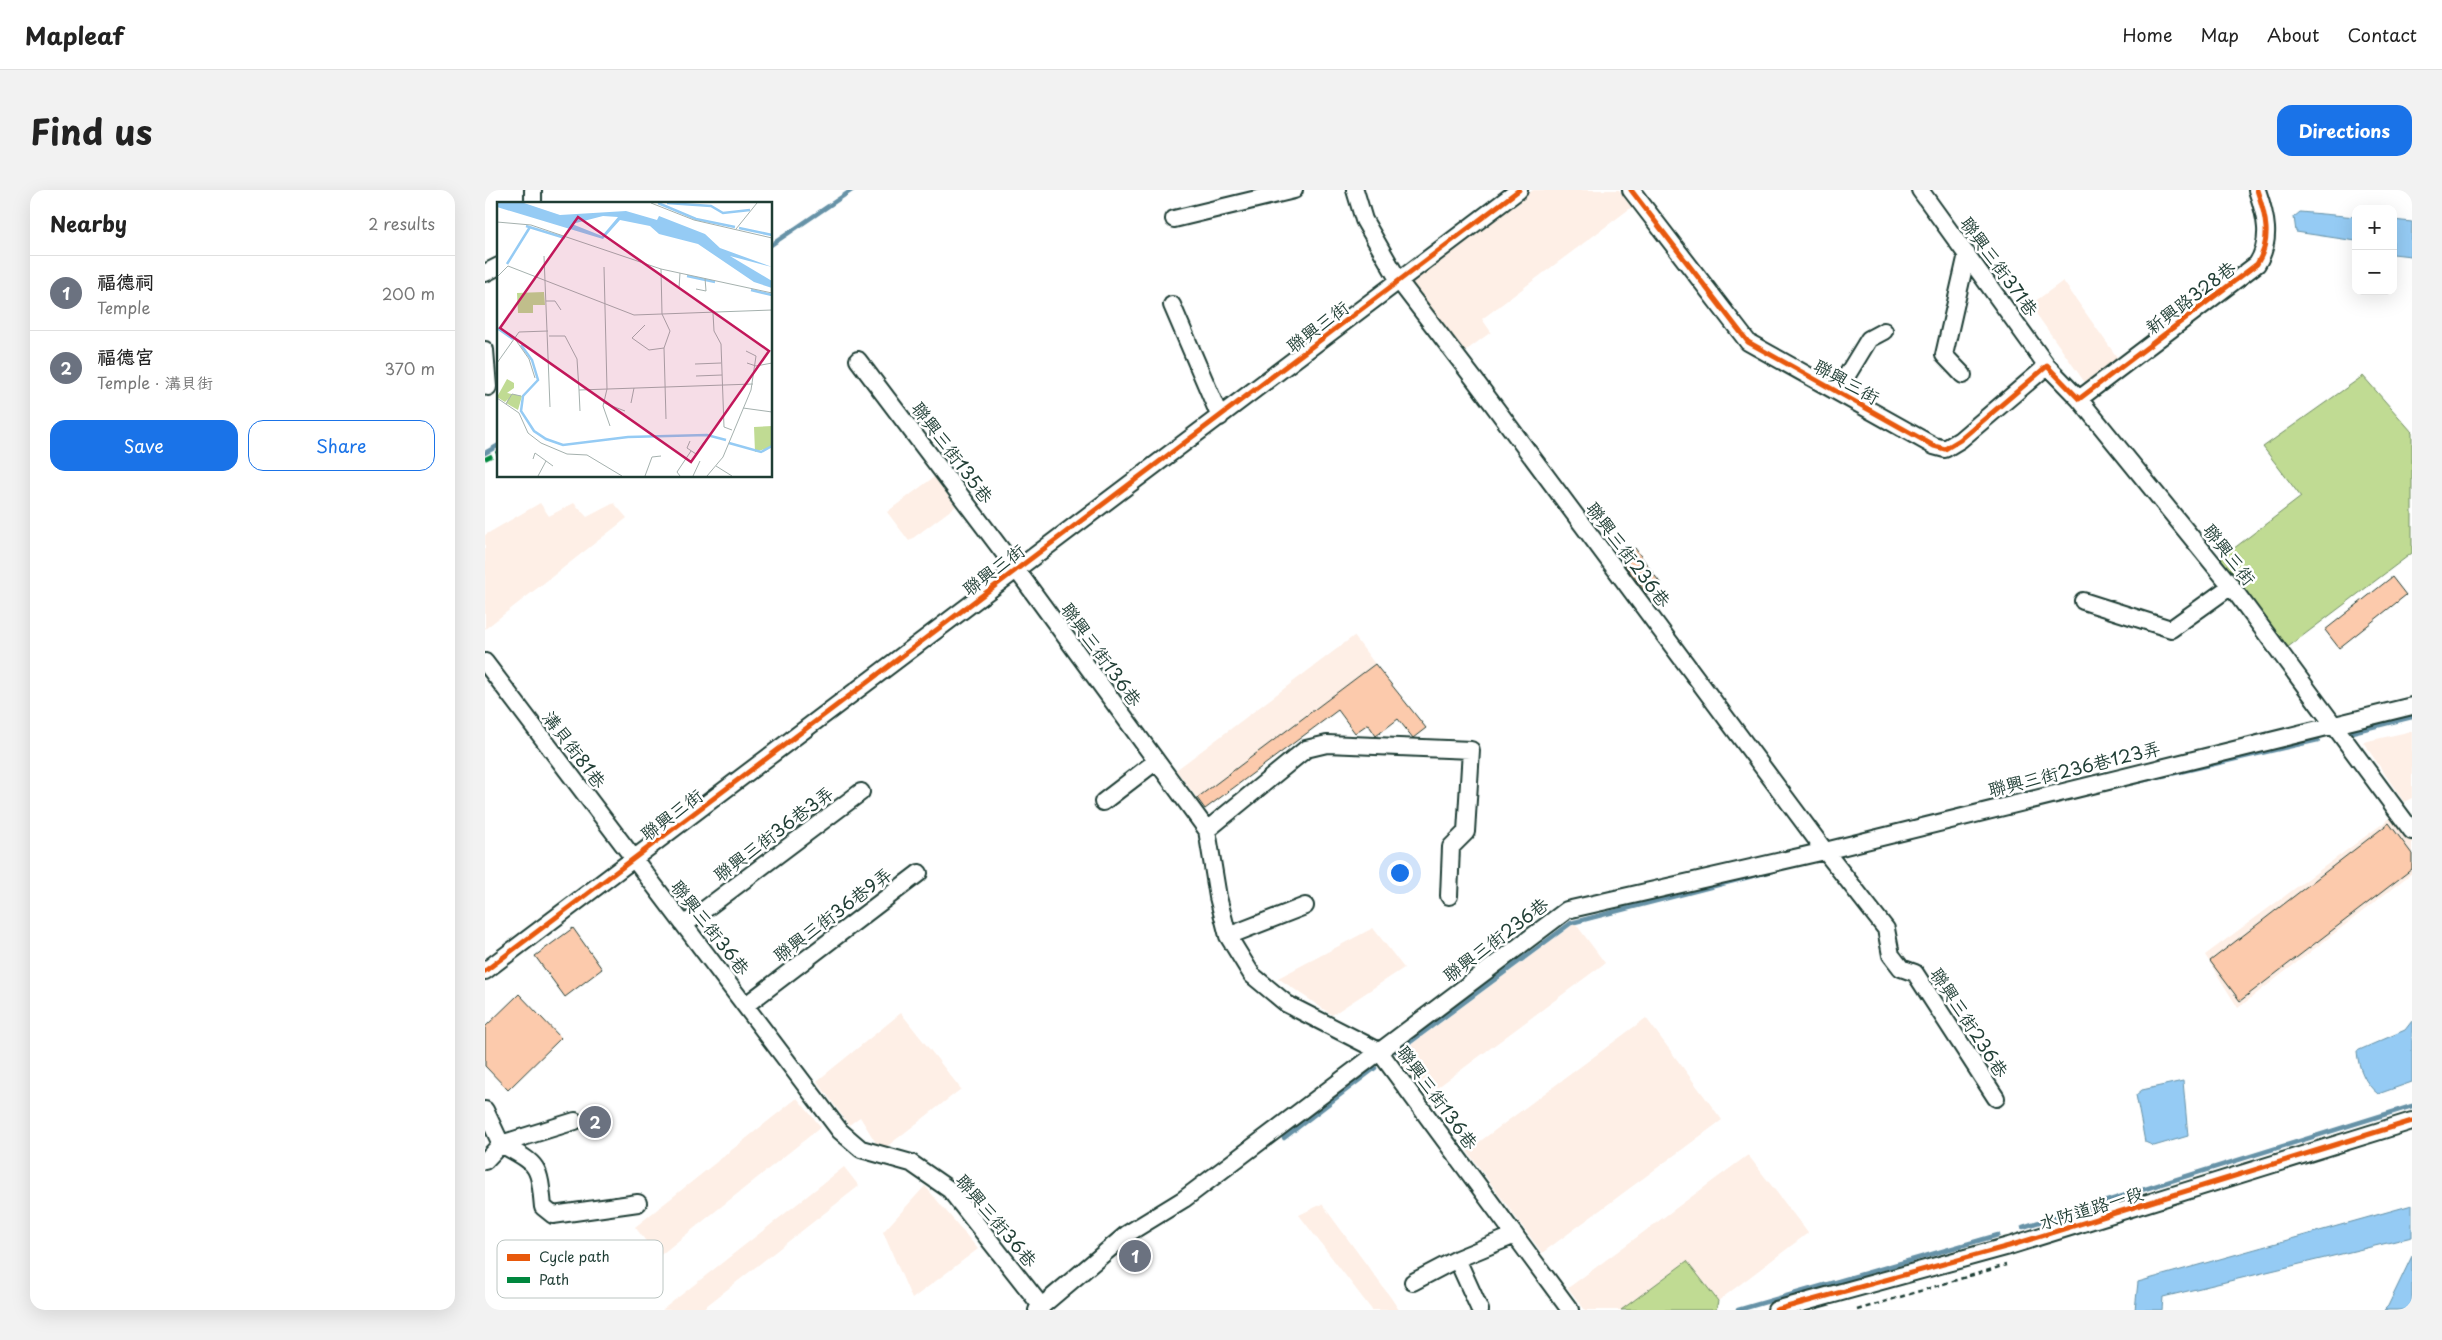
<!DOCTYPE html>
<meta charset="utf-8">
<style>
body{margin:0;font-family:"Playpen Sans","LXGW WenKai TC",sans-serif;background:#f2f2f2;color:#222}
.controls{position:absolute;right:15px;top:15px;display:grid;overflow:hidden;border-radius:10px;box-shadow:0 5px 20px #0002}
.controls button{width:45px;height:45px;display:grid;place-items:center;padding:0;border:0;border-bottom:1px solid #e0e0e0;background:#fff;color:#222;font:25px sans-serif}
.you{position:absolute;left:914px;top:682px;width:18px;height:18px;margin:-12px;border:4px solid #fff;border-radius:50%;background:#1a73e8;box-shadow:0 0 0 8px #1a73e833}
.badge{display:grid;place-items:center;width:32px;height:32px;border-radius:50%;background:#1a73e8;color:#fff;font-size:16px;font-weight:700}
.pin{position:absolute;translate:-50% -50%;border:2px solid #fff;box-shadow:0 1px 5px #0006}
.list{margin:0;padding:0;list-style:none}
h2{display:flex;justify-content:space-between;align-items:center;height:65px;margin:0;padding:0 20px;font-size:21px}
h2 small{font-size:16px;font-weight:400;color:#767676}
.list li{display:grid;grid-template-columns:32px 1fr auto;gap:15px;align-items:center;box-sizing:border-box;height:75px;padding:0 20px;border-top:1px solid #e0e0e0}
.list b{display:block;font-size:19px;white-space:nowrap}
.list p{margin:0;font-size:16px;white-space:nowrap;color:#767676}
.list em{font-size:16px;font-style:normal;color:#767676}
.actions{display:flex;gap:10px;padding:15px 20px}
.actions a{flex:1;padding:11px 0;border:1px solid #1a73e8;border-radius:15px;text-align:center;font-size:18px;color:#1a73e8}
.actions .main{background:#1a73e8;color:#fff}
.map{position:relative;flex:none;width:1927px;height:1120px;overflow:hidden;border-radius:15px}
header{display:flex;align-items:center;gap:30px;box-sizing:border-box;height:70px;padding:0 25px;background:#fff;border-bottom:1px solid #e0e0e0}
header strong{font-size:24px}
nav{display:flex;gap:28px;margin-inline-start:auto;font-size:18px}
.intro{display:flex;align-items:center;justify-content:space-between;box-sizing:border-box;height:120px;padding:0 30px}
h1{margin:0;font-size:35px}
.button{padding:12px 22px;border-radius:15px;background:#1a73e8;color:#fff;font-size:18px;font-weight:700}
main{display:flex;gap:30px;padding:0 30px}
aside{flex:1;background:#fff;border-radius:15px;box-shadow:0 5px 20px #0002}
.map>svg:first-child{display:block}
</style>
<header>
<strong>Mapleaf</strong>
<nav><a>Home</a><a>Map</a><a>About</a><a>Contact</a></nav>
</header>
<div class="intro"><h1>Find us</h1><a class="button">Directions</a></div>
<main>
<aside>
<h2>Nearby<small>2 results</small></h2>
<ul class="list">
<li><span class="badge" style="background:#6b7280">1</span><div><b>福德祠</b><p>Temple</p></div><em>200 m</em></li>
<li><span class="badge" style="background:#6b7280">2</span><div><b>福德宫</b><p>Temple · 溝貝街</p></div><em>370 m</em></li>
</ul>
<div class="actions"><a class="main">Save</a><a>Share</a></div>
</aside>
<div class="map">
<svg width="1927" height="1120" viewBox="0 0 1927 1120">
<rect width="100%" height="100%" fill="#fff"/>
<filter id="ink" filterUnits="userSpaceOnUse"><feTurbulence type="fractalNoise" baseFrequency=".02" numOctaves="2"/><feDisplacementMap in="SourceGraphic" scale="10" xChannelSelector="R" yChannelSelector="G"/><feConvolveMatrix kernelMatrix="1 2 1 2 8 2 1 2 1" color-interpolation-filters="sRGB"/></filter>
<g filter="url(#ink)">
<path fill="#feefe6" d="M1048 0H1134L1147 17 997 129 1006 142 979 162 926 92Z
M1578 91 1634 170 1601 194 1545 115Z
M449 287 471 316 424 351 402 322Z
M55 313 64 326 89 313 102 327 129 313 142 328 0 439V345Z
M869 446 890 474 712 608 691 580Z
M1927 541V608L1919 612 1878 552Z
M1908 626 1927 650V683L1753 818 1720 765Z
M1090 733 1120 773 941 906 911 866Z
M888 738 919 778 847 825 793 788Z
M416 823 476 899 396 961 375 927 364 935 332 891Z
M1161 828 1237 930 1057 1063 982 961Z
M312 908 336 937 173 1067 150 1037Z
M1263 965 1323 1043 1233 1111 1202 1071 1136 1120H1100L1083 1098Z
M359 977 374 996 216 1120H177Z
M440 996 493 1059 427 1109 398 1042Z
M837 1014 906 1108 914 1120H887L814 1025Z"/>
<path fill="#c0db93" stroke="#708c64" d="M1878 186 1927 242V363L1803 457 1735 369 1816 307 1778 257Z
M1202 1071 1233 1111 1231 1120H1136Z"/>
<path fill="#95cbf4" stroke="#6692a7" d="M1815 22 1871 27V51L1811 42 1809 27Z
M1908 30 1927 32 1926 66 1908 64Z
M1927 831V892L1893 904C1880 894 1873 877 1872 861L1920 840Z
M1698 891 1703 946 1669 956 1660 952 1651 905 1657 900Z
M1927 1015V1047L1678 1107 1677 1120H1650L1653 1092Z
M1927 1066V1120H1899L1903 1116Z"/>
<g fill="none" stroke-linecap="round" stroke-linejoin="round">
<path stroke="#6692a7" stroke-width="4.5" d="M286 55 367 0
M0 263 14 255
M1867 542 1927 527
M1647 593 1833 550
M912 862 1086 733 1287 681
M799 948 890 878
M1538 1037 1927 916
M1253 1120 1513 1045"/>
</g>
<path fill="#fccaac" stroke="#1f3d34" d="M1150 358 1176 394 1162 404 1135 369Z
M1907 387 1921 405 1854 458 1840 440Z
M890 474 941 538 928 548 913 529 891 546 883 534 870 543 853 520 720 619 712 608Z
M1904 633 1927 664V679L1755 811 1725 771Z
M88 738 117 779 80 807 50 766Z
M34 804 76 848 23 900 0 876V837Z
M101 925H120V938L101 939Z"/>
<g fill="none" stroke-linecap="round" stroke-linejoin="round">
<g stroke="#1f3d34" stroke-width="20">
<path id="minor" d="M48 0V14
M870 0 879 30 914 91 989 189 1340 661 1401 739 1406 765 1416 778 1430 783 1511 908
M1146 0 1263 152 1449 256 1460 259 1475 250 1562 176
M1435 0 1562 176 1594 209 1746 396 1927 641
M689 29 809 0
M0 83 14 76
M687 115 735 227
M0 160 3 197
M373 170 531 379 722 640 733 707 743 746 767 785 802 814 894 861 1085 1120
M1478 185 1459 165 1482 64
M1353 200 1384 149 1399 141
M1594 209 1772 74C1787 50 1781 26 1772 0
M1598 411 1686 439 1746 396
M0 472 355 941 376 959 426 973 465 1000 557 1117
M618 612 670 572
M722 640 821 559 842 554 986 560 981 642 966 657 964 706
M199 735 376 602
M743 746 820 716
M0 781 1034 0
M261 815 434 683
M0 920 16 954
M16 954C54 975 54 974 58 1017L68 1025 153 1013
M0 971 16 954 90 931
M972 1069 995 1120
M928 1092 972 1069 1030 1045
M552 1120 642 1044 699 1009 1082 720 1340 661 1927 516
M1291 1120 1524 1056 1927 931"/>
</g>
<path stroke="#1f3d34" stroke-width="2.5" stroke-dasharray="5 4" stroke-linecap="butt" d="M1372 1120 1521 1075"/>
<use href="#minor" stroke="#fff" stroke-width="16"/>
<path stroke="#00873e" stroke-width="4" stroke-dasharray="8 4" stroke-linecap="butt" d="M0 269 14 262"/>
<g stroke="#fff" stroke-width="8">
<path id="cycleway" d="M1146 0 1263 152 1449 256 1460 259 1475 250 1562 176 1594 209 1772 74C1787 50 1781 26 1772 0
M0 781 1034 0
M1291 1120 1524 1056 1927 931"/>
</g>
<use href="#cycleway" stroke="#e8590c" stroke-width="5"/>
</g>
</g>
<g text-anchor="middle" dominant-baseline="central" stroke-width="5" stroke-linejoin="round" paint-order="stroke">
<g font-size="18" fill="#1f3d34" stroke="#fff">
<text transform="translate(1515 76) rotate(54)">聯興三街371巷</text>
<text transform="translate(1705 107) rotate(-37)">新興路328巷</text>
<text transform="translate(832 136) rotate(-37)">聯興三街</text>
<text transform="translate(1362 191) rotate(29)">聯興三街</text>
<text transform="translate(468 262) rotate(53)">聯興三街135巷</text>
<text transform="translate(1144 364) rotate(53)">聯興三街236巷</text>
<text transform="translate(1745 364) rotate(52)">聯興三街</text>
<text transform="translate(508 379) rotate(-37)">聯興三街</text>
<text transform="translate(617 464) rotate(54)">聯興三街136巷</text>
<text transform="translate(90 559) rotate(53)">溝貝街81巷</text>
<text transform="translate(1589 578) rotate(-14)">聯興三街236巷123弄</text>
<text transform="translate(186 624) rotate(-37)">聯興三街</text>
<text transform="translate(288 643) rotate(-37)">聯興三街36巷3弄</text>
<text transform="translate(347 724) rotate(-37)">聯興三街36巷9弄</text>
<text transform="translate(226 737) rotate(52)">聯興三街36巷</text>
<text transform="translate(1010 749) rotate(-37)">聯興三街236巷</text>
<text transform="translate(1485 832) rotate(57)">聯興三街236巷</text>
<text transform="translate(953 907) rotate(54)">聯興三街136巷</text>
<text transform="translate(1606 1017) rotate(-17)">水防道路一段</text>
<text transform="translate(512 1030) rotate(50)">聯興三街36巷</text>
</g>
</g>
<g transform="translate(12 12)">
<rect width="275" height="275" fill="#fff"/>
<path d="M47 90 48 103H36V111H21L20 91ZM10 177 17 181V186L10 191 25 194 21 208 9 201 11 197 8 200 0 195ZM275 224V245L258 250 257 225Z" fill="#c0db93"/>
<path d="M0 1H27L63 13 129 9 160 18 162 14 208 32 223 46 275 65 233 54 275 79V86L257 80 201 42 162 32 153 24 123 18 106 37 0 5ZM106 14 121 15 105 34 75 22Z" fill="#95cbf4" fill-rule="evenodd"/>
<path fill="none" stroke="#95cbf4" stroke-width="2.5" d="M161 1 199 17 238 25M170 1 214 4 226 11 253 8M29 24 68 36M242 26 275 33M10 62 33 25M190 74 218 80M254 88 275 93M0 126 16 137M24 143 35 158 41 178 26 194 24 209 37 229 49 237 66 243 131 235 210 233 229 238M232 241 264 250 275 244"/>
<path fill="none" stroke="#a5b1ae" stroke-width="1" d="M154 1 197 18 275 36M0 20 34 23 164 67 275 91M239 27 260 1M47 54 53 205M107 65 110 187 106 204 113 224M164 67 165 112 173 129 167 146 169 217M0 75 11 64 137 113 275 108M182 86 183 71M199 87 209 89 208 76M49 99H58L64 108M216 111 217 129 224 142 227 225 235 228M148 123 135 136 152 148 167 146M52 134H68L80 157 82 188 256 182M18 137 32 157 38 176M0 161 22 130 51 129M250 161 259 164 275 161M198 162 224 161M199 174 225 173M82 188 83 209M0 196 22 211 31 231 44 241 70 252 90 253 125 274M107 201 128 209M134 201 137 186M9 202 15 192 24 194M246 206 275 210M193 239 190 246 199 252 207 240M36 257 38 251 56 264M219 264 235 274M41 274 49 259M148 274 155 255 164 254M183 274 180 270 194 249M196 274 203 259M210 274 226 255 254 188 259 154 249 149"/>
<path fill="#c2185b" fill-opacity="0.15" stroke="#c2185b" stroke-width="2.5" d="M81 15 272 149 194 260 3 126Z"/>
<rect width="275" height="275" fill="none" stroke="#1f3d34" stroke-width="2.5"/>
</g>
<rect x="12" y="1050" width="166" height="58" rx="8" fill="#fff" stroke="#bcc5c2" stroke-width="1"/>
<rect x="22" y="1064" width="23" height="7" fill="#e8590c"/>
<rect x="22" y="1087" width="23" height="6" fill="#00873e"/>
<g font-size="14" fill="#1f3d34">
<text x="54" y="1072">Cycle path</text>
<text x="54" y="1095">Path</text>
</g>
</svg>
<div class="controls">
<button>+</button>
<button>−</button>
</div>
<div class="you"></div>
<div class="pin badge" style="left:650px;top:1066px;background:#6b7280">1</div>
<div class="pin badge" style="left:110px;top:932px;background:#6b7280">2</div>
</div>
</main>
